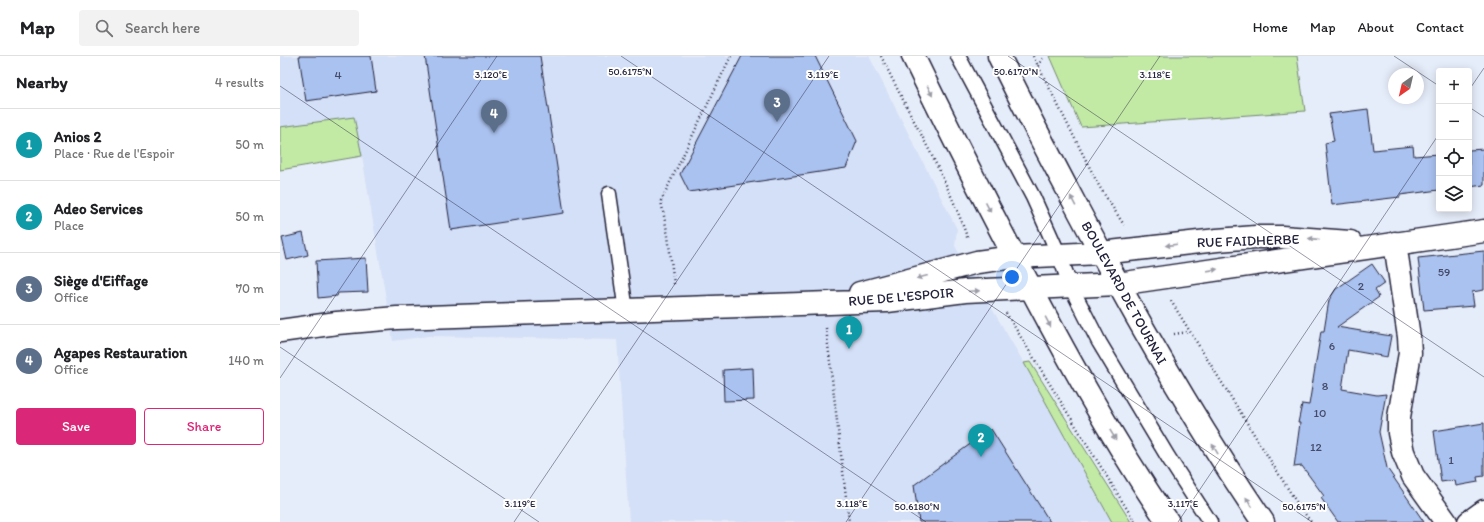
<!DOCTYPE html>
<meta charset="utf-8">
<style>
body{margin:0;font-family:Itim,sans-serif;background:#f2f2f2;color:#202124}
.controls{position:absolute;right:12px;top:12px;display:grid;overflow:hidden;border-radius:4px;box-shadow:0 2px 10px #0003}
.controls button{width:36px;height:36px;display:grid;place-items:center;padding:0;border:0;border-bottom:1px solid #e0e0e0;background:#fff;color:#202124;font:20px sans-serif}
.compass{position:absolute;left:1108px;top:12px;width:36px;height:36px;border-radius:50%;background:#fff;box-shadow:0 2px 10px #0003;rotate:214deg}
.you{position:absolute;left:732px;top:221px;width:14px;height:14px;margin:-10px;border:3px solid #fff;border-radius:50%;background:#1a73e8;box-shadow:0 0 0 6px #1a73e833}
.badge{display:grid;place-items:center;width:26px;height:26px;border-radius:50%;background:#db2777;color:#fff;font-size:13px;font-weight:700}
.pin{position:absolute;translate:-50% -33px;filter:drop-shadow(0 1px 2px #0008)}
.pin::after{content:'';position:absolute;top:21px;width:14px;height:12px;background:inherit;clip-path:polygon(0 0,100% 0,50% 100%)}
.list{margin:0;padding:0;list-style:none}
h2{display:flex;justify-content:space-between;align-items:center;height:52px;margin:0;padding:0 16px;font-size:17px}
h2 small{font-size:13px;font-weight:400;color:#757577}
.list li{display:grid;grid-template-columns:26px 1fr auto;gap:12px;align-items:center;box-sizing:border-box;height:72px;padding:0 16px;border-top:1px solid #e0e0e0}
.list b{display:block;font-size:15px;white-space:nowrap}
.list p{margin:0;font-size:13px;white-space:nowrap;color:#757577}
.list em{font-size:13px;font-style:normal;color:#757577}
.actions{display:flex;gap:8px;padding:12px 16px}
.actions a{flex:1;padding:9px 0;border:1px solid #db2777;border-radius:4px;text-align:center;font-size:14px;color:#db2777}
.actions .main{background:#db2777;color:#fff}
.icon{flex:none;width:22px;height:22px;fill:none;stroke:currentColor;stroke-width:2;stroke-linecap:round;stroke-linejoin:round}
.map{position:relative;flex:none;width:1204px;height:466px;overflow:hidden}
header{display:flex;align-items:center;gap:24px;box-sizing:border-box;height:56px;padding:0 20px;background:#fff;border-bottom:1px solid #e0e0e0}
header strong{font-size:19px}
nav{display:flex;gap:22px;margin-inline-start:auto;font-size:14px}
.search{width:280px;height:36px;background:#f2f2f2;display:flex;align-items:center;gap:10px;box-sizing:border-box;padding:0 14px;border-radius:4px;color:#757577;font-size:15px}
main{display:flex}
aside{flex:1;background:#fff}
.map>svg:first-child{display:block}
</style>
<header>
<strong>Map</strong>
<div class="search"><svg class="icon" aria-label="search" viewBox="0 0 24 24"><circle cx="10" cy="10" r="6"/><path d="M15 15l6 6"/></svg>Search here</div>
<nav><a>Home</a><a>Map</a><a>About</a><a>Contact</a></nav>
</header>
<main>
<aside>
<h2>Nearby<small>4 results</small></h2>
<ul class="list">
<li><span class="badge" style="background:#0f9aa8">1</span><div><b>Anios 2</b><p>Place · Rue de l'Espoir</p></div><em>50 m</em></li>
<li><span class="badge" style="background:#0f9aa8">2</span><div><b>Adeo Services</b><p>Place</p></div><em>50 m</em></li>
<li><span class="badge" style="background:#5c6f8a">3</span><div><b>Siège d'Eiffage</b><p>Office</p></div><em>70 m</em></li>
<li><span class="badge" style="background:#5c6f8a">4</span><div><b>Agapes Restauration</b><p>Office</p></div><em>140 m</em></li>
</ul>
<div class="actions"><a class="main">Save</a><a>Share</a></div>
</aside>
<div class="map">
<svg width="1204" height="466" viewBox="0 0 1204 466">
<rect width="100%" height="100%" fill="#e6edfa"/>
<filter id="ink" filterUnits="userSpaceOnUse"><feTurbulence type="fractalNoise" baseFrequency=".025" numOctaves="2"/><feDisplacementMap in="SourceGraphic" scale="8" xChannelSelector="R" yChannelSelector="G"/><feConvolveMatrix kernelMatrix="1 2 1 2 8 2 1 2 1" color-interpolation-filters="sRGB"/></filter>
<g filter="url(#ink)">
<path fill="#d4e0f7" d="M0 0H589L677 173 675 190 744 307 832 466H349L337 284 148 280 113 285 82 100 74 62 0 71Z"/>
<path fill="#c2eaa5" stroke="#728670" d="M770 0H1017L1025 55 801 71Z
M74 61 82 100 0 114V71Z
M750 306 851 466H832L744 307Z"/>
<path fill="#aac2f0" stroke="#22223b" d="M19 0H91L96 35 26 45Z
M145 0H260L284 157 171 174Z
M462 0H535L577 85 566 112 409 136 400 118Z
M1088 53 1093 94 1133 90 1134 100 1159 98V134L1120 139V141L1052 149 1045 87 1054 85 1049 58Z
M1204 93V129L1189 131V94Z
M23 177 28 199 7 204 2 182Z
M1204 195V234L1192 236 1194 250 1144 254 1138 202Z
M86 202 88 236 58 237 57 240 38 242 36 205Z
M1092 208 1105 227 1095 234 1099 241 1057 271 1111 280 1107 301 1068 294 1062 333 1097 339 1106 338 1099 376 1107 412 1144 466H1058L1041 442 1044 440 1022 410 1014 411 1020 367H1018L1022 348 1029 349 1041 275H1044L1049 244 1056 233Z
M473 312 474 344 444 345 443 314Z
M1204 367V420L1197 421 1198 426 1176 430 1175 424 1161 426 1154 375Z
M711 373 770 466H639L634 429Z"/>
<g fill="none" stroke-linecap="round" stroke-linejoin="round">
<g stroke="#22223b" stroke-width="17">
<path id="lane" d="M678 0 753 141 779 199 791 231 819 286 888 401 930 466
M329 138 346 255"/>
</g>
<g stroke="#22223b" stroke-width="25">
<path id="street" d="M1115 187 1129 281 1130 297 1119 361V377L1123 396 1133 420 1166 466
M1189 466 1204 455"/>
</g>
<g stroke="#22223b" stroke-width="25">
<path id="secondary" d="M580 237 697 206 734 201 821 197 937 184 976 181H1002L1070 186
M0 275 57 267 117 262 607 245 685 235 838 228 1204 175"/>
</g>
<g stroke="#22223b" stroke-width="25">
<path id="primary" d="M633 0C666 68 700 135 735 202 782 292 831 382 888 466
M719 0C743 49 768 97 794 146 852 256 913 363 983 466"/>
</g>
<path stroke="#22223b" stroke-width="2.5" stroke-dasharray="1 3" stroke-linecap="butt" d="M601 0C630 61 667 120 688 184
M753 0 819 130 844 169
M758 10 764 0
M394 228 388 180 381 145 451 0
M891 245 1015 444 1031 466
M726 257 855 466
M546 272 569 466
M894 278 909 276"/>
<use href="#lane" stroke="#fff" stroke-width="14"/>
<use href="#street" stroke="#fff" stroke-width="22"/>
<use href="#secondary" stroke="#fff" stroke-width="22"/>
<use href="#primary" stroke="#fff" stroke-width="22"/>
</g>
<defs><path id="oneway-solid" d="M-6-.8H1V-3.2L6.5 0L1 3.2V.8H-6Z"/></defs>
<g fill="#9c9ca7">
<use href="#oneway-solid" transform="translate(650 35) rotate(64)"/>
<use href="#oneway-solid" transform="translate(793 145) rotate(-118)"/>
<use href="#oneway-solid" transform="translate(708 151) rotate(62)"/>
<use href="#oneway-solid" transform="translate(1034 183) rotate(-174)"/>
<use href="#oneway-solid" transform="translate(891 189) rotate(173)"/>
<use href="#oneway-solid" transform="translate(932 214) rotate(-9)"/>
<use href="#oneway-solid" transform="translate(642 221) rotate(165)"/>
<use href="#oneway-solid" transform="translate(694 235) rotate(-2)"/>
<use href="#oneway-solid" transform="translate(768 266) rotate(62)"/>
<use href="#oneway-solid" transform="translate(833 379) rotate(58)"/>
<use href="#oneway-solid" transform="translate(935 393) rotate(-121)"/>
<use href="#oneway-solid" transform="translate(969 446) rotate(-124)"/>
</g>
</g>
<path fill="none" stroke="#22223b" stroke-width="1" stroke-opacity="0.45" d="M341 0 1032 466M728 0 1204 321M1114 0 1159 30M0 30 646 466M1189 34 1204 12M1189 51 1204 61M0 291 259 466M0 322 217 0M234 466 549 0M566 466 880 0M898 466 1159 78"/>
<g text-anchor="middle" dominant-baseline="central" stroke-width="4" stroke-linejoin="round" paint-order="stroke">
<g font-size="12" fill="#444a68">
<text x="58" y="19">4</text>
<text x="1164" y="216">59</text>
<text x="1081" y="230">2</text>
<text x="1052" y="290">6</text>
<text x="1045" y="330">8</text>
<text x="1040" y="357">10</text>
<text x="1036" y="391">12</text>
<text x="1171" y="404">1</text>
</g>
<g font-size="14" fill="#22223b" stroke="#fff">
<text transform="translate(968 185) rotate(-2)">RUE FAIDHERBE</text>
<text transform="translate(844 237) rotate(61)">BOULEVARD DE TOURNAI</text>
<text transform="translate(621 241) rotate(-5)">RUE DE L'ESPOIR</text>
</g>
</g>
<g font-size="10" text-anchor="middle" fill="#22223b" stroke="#fff" stroke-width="4" stroke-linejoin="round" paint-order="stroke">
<text x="350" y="19">50.6175°N</text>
<text x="736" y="19">50.6170°N</text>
<text x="211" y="22">3.120°E</text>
<text x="543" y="22">3.119°E</text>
<text x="875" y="22">3.118°E</text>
<text x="240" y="451">3.119°E</text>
<text x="572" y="451">3.118°E</text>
<text x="903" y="451">3.117°E</text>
<text x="637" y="454">50.6180°N</text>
<text x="1024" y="454">50.6175°N</text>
</g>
</svg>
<div class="controls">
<button>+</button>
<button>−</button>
<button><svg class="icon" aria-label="locate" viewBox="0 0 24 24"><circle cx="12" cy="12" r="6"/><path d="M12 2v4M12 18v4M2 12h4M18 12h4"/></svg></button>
<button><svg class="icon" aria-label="layers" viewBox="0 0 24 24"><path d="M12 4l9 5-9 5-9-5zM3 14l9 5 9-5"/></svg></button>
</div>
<svg class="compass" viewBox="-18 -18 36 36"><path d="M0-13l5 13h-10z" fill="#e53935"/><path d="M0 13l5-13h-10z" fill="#757577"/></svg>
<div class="you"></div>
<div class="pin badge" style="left:569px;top:293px;background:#0f9aa8">1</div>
<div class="pin badge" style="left:701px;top:401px;background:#0f9aa8">2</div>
<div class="pin badge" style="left:497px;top:66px;background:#5c6f8a">3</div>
<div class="pin badge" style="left:214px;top:77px;background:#5c6f8a">4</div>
</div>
</main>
